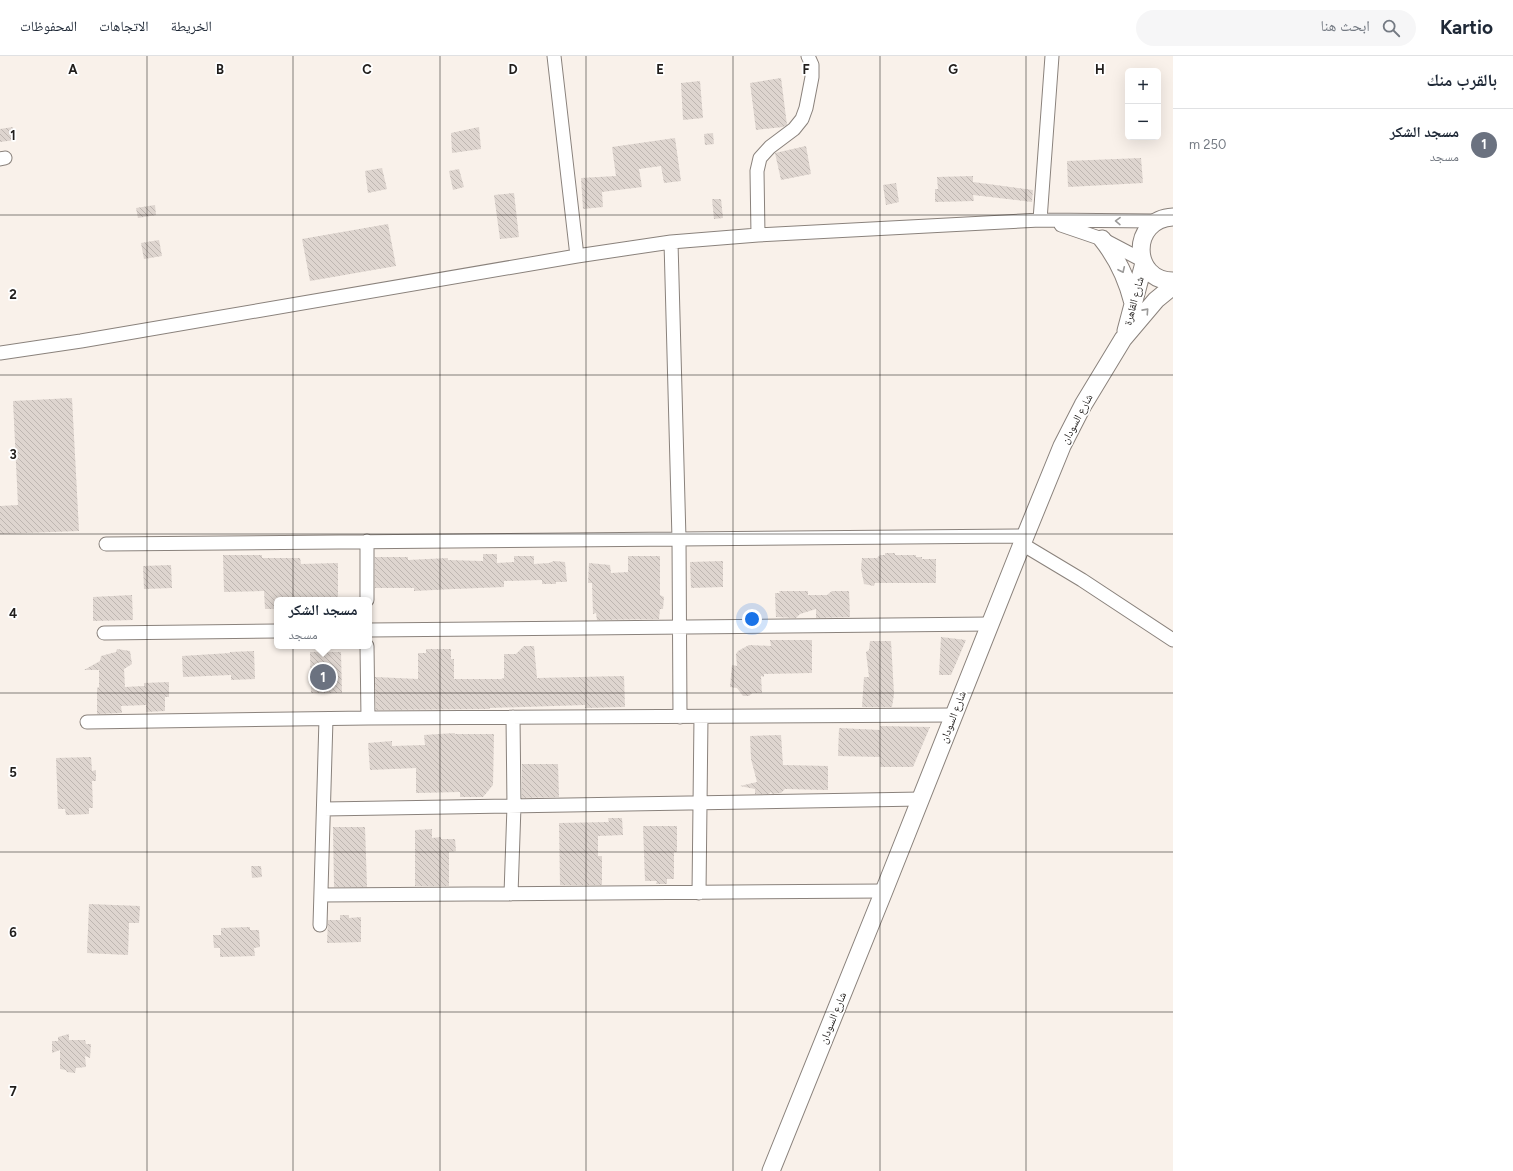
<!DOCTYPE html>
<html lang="ar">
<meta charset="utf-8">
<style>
body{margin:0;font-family:Figtree,"Noto Naskh Arabic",sans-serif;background:#f6f6f7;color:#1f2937;direction:rtl}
.controls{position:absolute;right:12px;top:12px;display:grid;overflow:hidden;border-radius:6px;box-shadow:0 4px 16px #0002}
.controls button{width:36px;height:36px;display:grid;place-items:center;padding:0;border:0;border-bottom:1px solid #e0e1e3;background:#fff;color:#1f2937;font:20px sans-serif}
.you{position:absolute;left:752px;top:563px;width:14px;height:14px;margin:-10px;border:3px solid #fff;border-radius:50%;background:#1a73e8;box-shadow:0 0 0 6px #1a73e833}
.badge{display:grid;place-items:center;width:26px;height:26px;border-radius:50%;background:#a6682e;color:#fff;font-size:13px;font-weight:700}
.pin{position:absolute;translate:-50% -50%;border:2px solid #fff;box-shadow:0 1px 4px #0006}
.popup{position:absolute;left:274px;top:541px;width:98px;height:52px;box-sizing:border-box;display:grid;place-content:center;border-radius:6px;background:#fff;filter:drop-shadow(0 1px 3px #0005);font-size:13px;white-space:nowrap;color:#747a83}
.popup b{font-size:15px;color:#1f2937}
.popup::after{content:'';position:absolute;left:50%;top:100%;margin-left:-8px;border:8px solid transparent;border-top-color:#fff}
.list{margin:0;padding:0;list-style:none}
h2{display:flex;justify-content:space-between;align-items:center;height:52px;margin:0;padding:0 16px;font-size:17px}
h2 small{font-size:13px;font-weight:400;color:#747a83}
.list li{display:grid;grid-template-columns:26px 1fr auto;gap:12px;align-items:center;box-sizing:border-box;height:72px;padding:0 16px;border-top:1px solid #e0e1e3}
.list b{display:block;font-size:15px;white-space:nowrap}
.list p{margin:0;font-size:13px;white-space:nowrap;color:#747a83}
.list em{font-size:13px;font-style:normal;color:#747a83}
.icon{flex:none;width:22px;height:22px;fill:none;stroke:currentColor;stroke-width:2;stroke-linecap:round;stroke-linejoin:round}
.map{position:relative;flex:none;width:1173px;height:1115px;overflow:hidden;direction:ltr}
header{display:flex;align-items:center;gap:24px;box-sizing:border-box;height:56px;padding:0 20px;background:#fff;border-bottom:1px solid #e0e1e3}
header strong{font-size:19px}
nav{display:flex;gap:22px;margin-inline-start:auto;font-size:14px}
.search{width:280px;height:36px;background:#f6f6f7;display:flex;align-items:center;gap:10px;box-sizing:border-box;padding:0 14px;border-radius:22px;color:#747a83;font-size:15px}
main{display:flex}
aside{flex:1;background:#fff}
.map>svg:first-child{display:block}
</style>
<header>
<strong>Kartio</strong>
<div class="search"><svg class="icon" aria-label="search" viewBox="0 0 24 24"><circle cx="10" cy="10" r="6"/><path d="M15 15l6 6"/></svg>ابحث هنا</div>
<nav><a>الخريطة</a><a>الاتجاهات</a><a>المحفوظات</a></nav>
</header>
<main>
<aside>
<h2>بالقرب منك<small></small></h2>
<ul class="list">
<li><span class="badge" style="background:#6b7280">1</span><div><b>مسجد الشكر</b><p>مسجد</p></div><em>250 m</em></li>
</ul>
</aside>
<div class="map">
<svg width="1173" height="1115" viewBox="0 0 1173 1115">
<defs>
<pattern id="building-back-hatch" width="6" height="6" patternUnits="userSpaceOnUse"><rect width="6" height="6" fill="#ded5cf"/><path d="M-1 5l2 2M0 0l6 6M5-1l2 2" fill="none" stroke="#beb6b1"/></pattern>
</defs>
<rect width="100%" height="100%" fill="#f9f1ea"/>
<path fill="url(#building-back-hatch)" d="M781 22 787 69 783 71 756 74 750 27Z
M700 25 703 62 683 64 681 27Z
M13 71 15 84 0 86V73Z
M479 71 481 93 452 97 451 77Z
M713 77 714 88 705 89 704 78Z
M675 82 681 125 664 127 661 110 639 113 642 131 602 136 603 151 583 153 581 122 616 120 612 91Z
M806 90 811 118 781 124 775 97Z
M1141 102 1143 127 1068 131 1067 105Z
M382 112 387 133 368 137 365 115Z
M459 113 464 131 453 134 449 115Z
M973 120V126L1033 134 1032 146 973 139 974 145 935 146V133H938L937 121Z
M896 127 899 146 886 149 883 129Z
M514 137 519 181 500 183 494 139Z
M712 143H721L723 162 714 163Z
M155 149 156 159 138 162 136 152Z
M388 168 396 210 310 225 302 183Z
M159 184 162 200 144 203 141 187Z
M72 342 79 475 0 478V450L18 449 13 345Z
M885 497H895V499H916V501H922V503H936V527H875L874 530 864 528 861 513 862 502H877L880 499H885Z
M483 498H497V507L514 506V500H534V508L549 507 554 505 565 506 567 526H556V528H542V524L504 525V531L454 533 414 535V532H375V501H408V504L448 502V504L483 505Z
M223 499H262V502H300L301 508 338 507V544H277V553H265L264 535 224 536Z
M628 500H660V539L664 541 663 553H660L659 563 597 564 596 557 593 558 592 527H588L589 507 610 509 611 517 628 516Z
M723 505V531L691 532 690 506Z
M171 509 172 532 144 533 143 510Z
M779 535H808V539H827L832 535H849L850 561 816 562V553L800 558 796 562 776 561 775 537H780Z
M132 539 133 564 93 565V541Z
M941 581 966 584 951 619H939Z
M770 584H812V617L764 618V621L761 620 762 637H752L749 640H743L737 632 730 631 732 609 737 610 736 598 738 595 749 589 771 590Z
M870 585H891L894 638 892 651H862L864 621H869L866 596 869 594Z
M524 590H534L537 622 624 620 625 651 585 652V649L490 652V653L376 654 375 621 418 623V597H426V593H451V603H454V623H501L504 622V598H516Z
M117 593 130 595 132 608 124 613 125 631 144 630V627L169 626V641H165V655L146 656V649L121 650 122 657 97 658V632L99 631V614H84L100 605 101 600 116 596Z
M254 595 255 623 231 624V619L183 621 182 600 230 597V596Z
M310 596H341L342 637H311Z
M880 670 930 671 913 711H880V701L838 700 839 672 880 674Z
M455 677V678H494L493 729 483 741H460V736L416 737V712L370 714 368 687 392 685V690L425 689 424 679Z
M781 679 783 709 828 710V734L785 733 781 737 772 738 771 736 769 738H755V733L740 730 757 726 751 703 750 680Z
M91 701 92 715 96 714V725H92L93 752H89V758L66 759 65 753H58L56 702Z
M522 708H558L559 741 522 742Z
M608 762H622L623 779 598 780V800H602V829H560L559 767 609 766Z
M643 770H677V796H674V823H667V828H656L657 825H645Z
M333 771H365L367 831H334Z
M432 773V782L441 781V783H455L456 795 449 796V830H415V774Z
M251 810H261L262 821 252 822Z
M89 848 140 850 139 867H129L128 899 87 897Z
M340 859H349V862L361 861V886L327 887 328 864H340Z
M250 871V874H259L260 891 254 892 255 900 220 901V892H214L213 879H221V872Z
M69 978V984H85L86 988H91L90 1002 85 1000 86 1011 76 1012 75 1017 67 1016 66 1014 60 1013V994L52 997V985H58V981Z"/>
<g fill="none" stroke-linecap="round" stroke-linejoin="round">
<g stroke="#8a827c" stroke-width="15">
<path id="minor" d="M554 0 577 200
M0 103 5 102
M1040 164 1052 0
M1061 169 1102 183 1142 204
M758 179 757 115 760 102 770 91 794 73 802 63 806 52 812 21V9L808 0
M671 186 679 483 680 661
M0 297 81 285 577 200 671 186 758 179 1040 164 1157 165
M106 488 1025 480
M1022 488 1082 524 1173 584
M367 544V485
M369 574 990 568
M104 577 277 575
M367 590 368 662
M87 666 368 662 953 659
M324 753 921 743
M699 837 701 661
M511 838 514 750 513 661
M321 839 884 835
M320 869 326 663"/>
</g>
<g stroke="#8a827c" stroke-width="19">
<path id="major" d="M1173 161C1130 163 1131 225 1173 225
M1102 183C1118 203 1127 223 1133 247
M1126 275 1144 207
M771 1115 884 835 1022 488 1062 390 1083 349 1123 283 1156 244 1173 230"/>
</g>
<use href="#minor" stroke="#fff" stroke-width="13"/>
<use href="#major" stroke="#fff" stroke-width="17"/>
</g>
<defs><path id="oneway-chevron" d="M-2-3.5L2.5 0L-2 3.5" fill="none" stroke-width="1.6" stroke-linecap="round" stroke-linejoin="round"/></defs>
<g stroke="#9b9a99">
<use href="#oneway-chevron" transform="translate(1118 165) rotate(-179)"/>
<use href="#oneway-chevron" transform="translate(1122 214) rotate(65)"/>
<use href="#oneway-chevron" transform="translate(1146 255) rotate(-48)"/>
</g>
<path fill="none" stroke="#211e1c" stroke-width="1" stroke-opacity="0.55" d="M147 0V1115M293 0V1115M440 0V1115M586 0V1115M733 0V1115M880 0V1115M1026 0V1115M0 159H1173M0 319H1173M0 478H1173M0 637H1173M0 796H1173M0 956H1173"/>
<g text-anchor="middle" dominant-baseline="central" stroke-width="3.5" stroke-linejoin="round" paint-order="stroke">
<g font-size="11" fill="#211e1c" stroke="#fff">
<text transform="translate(1134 245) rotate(-75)">شارع القاهرة</text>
<text transform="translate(1077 363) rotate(-62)">شارع السودان</text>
<text transform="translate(953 661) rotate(-69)">شارع السودان</text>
<text transform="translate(833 962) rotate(-68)">شارع السودان</text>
</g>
</g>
<g font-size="13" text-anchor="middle" font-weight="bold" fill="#211e1c" stroke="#fff" stroke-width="3.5" stroke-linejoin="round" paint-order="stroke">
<text x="73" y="18">A</text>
<text x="220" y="18">B</text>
<text x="367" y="18">C</text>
<text x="513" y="18">D</text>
<text x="660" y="18">E</text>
<text x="806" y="18">F</text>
<text x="953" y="18">G</text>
<text x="1100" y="18">H</text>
<text x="13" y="84">1</text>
<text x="13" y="243">2</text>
<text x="13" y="403">3</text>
<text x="13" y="562">4</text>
<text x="13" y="721">5</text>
<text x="13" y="881">6</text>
<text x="13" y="1040">7</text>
</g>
</svg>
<div class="controls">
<button>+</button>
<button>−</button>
</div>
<div class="you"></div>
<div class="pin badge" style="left:323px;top:621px;background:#6b7280">1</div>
<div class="popup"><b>مسجد الشكر</b>مسجد</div>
</div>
</main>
